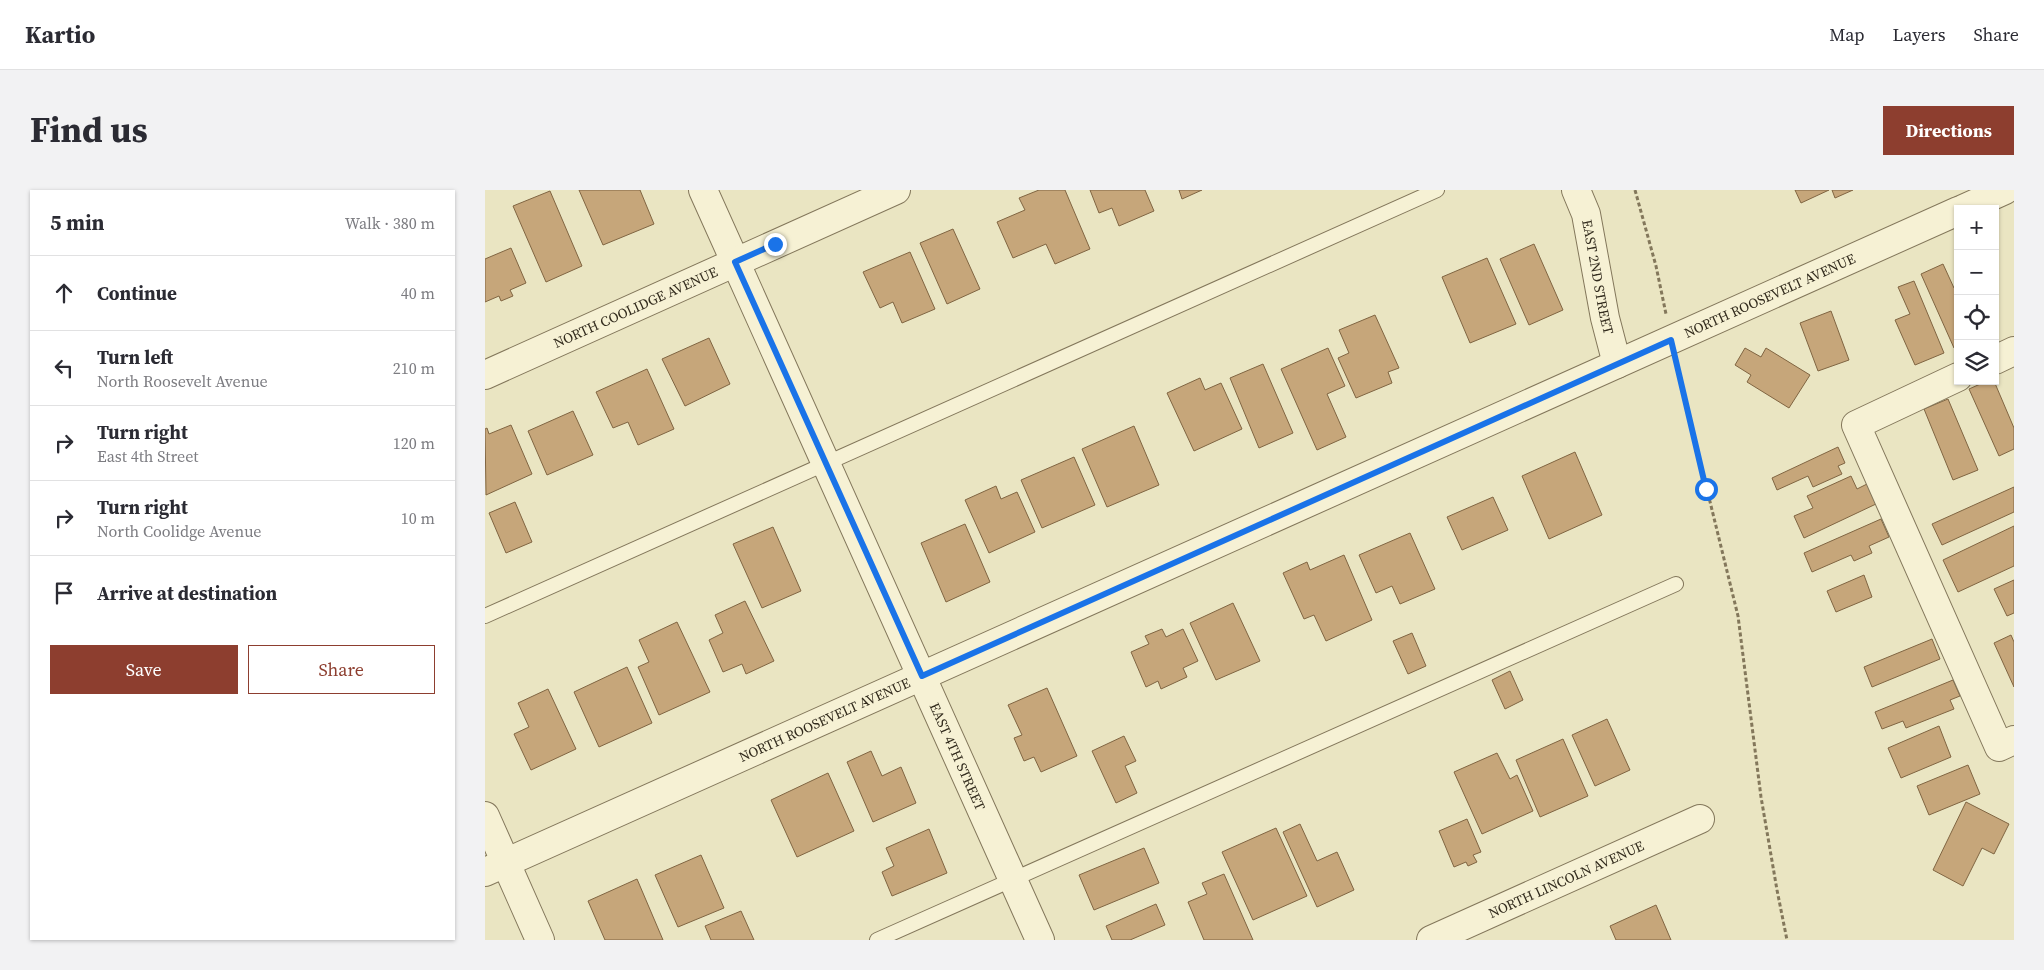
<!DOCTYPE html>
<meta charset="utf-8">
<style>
body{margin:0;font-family:"Source Serif 4",serif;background:#f2f2f3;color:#2b2b33}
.controls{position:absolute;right:15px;top:15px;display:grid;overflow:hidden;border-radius:0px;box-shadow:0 1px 4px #0004}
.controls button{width:45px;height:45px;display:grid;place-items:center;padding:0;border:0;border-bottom:1px solid #e1e1e2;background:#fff;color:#2b2b33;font:25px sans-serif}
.stop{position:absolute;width:15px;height:15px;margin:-11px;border:4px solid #1a73e8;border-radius:50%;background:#fff}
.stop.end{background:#1a73e8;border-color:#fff;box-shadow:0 1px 5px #0008}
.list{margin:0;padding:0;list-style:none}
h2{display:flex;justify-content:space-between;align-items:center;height:65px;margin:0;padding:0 20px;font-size:21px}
h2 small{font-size:16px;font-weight:400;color:#7c7c81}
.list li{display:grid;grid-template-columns:32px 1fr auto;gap:15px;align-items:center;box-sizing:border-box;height:75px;padding:0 20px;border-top:1px solid #e1e1e2}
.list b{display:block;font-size:19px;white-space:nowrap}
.list p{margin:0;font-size:16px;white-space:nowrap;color:#7c7c81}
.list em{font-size:16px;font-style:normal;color:#7c7c81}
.actions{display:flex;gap:10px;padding:15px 20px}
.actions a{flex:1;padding:11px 0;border:1px solid #8d3e2f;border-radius:0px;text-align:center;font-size:18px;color:#8d3e2f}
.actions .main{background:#8d3e2f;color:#fff}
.icon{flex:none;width:28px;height:28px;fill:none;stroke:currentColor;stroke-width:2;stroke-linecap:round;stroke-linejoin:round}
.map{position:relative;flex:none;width:1529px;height:750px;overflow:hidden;border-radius:0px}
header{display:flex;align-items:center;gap:30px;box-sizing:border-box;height:70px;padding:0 25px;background:#fff;border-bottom:1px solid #e1e1e2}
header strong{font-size:24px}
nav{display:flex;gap:28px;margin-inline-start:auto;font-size:18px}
.intro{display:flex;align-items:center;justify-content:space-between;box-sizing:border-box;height:120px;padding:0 30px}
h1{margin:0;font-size:35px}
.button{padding:12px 22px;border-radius:0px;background:#8d3e2f;color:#fff;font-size:18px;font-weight:700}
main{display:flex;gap:30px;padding:0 30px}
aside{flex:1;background:#fff;border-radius:0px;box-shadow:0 1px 4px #0004}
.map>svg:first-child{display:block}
</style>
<header>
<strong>Kartio</strong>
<nav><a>Map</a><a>Layers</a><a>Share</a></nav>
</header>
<div class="intro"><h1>Find us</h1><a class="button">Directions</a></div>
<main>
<aside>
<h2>5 min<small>Walk · 380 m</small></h2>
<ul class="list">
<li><svg class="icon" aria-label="ahead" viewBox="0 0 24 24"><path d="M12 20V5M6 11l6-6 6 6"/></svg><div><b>Continue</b></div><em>40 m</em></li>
<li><svg class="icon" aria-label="left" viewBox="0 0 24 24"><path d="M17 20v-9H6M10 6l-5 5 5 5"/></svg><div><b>Turn left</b><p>North Roosevelt Avenue</p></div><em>210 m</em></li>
<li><svg class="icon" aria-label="right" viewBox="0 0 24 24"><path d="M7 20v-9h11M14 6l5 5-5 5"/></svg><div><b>Turn right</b><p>East 4th Street</p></div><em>120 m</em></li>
<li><svg class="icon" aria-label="right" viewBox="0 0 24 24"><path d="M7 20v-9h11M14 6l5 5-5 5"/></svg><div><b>Turn right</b><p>North Coolidge Avenue</p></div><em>10 m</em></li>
<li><svg class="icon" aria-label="arrive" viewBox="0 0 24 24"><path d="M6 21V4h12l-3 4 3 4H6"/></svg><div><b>Arrive at destination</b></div></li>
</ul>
<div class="actions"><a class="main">Save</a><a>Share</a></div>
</aside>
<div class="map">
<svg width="1529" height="750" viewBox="0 0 1529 750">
<rect width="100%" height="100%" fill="#eae5c2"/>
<path fill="#c6a67a" stroke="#806542" d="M94 0H155L169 34 118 55Z
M554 0H580L605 59 570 74 561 54 528 68 512 32 540 20 534 8Z
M605 0H660L669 21 634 36 627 18 614 23Z
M694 0H717L697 9Z
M1310 0H1344L1316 13Z
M1347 0H1368L1350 8Z
M65 1 97 76 61 92 28 16Z
M468 39 495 99 462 114 435 53Z
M1049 54 1078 120 1044 135 1015 69Z
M26 58 41 93 25 100 28 106 16 111 14 106 0 112V69Z
M425 62 450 119 417 133 408 112 395 118 378 82Z
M1002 68 1031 134 985 153 957 87Z
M1458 74 1469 98 1473 96V156L1469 158 1436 84Z
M1429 91 1459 163 1430 175 1410 130 1425 124 1413 97Z
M1346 121 1364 170 1333 181 1315 133Z
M890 125 914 178 903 182 907 193 871 208 853 168 864 163 854 140Z
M224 148 245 194 200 216 177 169Z
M843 158 860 196 842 204 861 247 832 260 796 179Z
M1260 158 1276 167 1281 158 1325 185 1304 218 1262 192 1266 185 1250 175Z
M778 174 808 243 774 258 745 188Z
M162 179 189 239 153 255 143 232 128 238 111 202Z
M715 188 720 200 736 193 757 239 709 261 682 203Z
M1502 191H1509L1529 238V259L1514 266 1484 199Z
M1463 209 1493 280 1468 290 1439 219Z
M88 221 108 265 62 285 43 241Z
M26 235 47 284 1 305 0 239 2 238 4 244Z
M649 236 674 295 622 317 597 259Z
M1353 257 1360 273 1353 276 1357 284 1328 297 1323 286 1292 300 1287 288Z
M1090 262 1117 325 1064 349 1037 286Z
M589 267 610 315 557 338 536 290Z
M1366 286 1372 299 1382 294 1391 314 1319 348 1309 326 1328 318 1322 306Z
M511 296 516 309 532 302 550 342 504 363 480 310Z
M1529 297V322L1457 355 1447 334Z
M1008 307 1023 340 977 360 962 327Z
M30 312 47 352 21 363 4 323Z
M1396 329 1404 347 1384 356 1387 363 1369 371 1366 365 1327 382 1319 363Z
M480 334 505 392 461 412 436 353Z
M1529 336V376L1473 402 1458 370Z
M288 337 316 401 277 418 248 354Z
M925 343 950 399 915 414 907 396 891 403 874 365Z
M859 365 887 430 841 451 829 425 819 429 798 383 822 372 825 380Z
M1379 385 1387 407 1351 422 1342 401Z
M1529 390V423L1522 426 1509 399Z
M260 411 289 471 261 484 257 474 238 482 224 450 238 443 230 425Z
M748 413 775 471 731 490 705 433Z
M192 432 225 502 174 525 153 477 164 472 154 450Z
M677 439 681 447 698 439 713 471 698 478 702 487 676 499 673 491 661 497 646 462 664 454 660 446Z
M927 443 941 476 923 484 908 451Z
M1526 445 1529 452V497L1509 453Z
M1447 449 1455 469 1387 497 1379 477Z
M142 477 167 533 114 557 89 502Z
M1025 481 1038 510 1020 519 1007 490Z
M1468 490 1475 506 1465 510 1469 519 1421 538 1418 531 1397 539 1390 522Z
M562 498 592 566 556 582 549 567 539 571 529 548 537 545 523 515Z
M63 499 91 559 46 580 29 544 44 537 33 513Z
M1122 529 1145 580 1110 596 1087 545Z
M1454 536 1466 567 1416 588 1403 558Z
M639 546 651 571 640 576 652 603 631 613 607 561Z
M1078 549 1103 606 1055 627 1031 570Z
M386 561 397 586 416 577 431 613 388 632 362 572Z
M1012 563 1025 589 1032 585 1048 621 997 644 969 582Z
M1483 575 1495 604 1444 625 1432 596Z
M343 583 369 641 312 667 286 610Z
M1481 612 1524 634 1509 664 1497 658 1478 696 1448 680Z
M982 629 996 662 988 665 992 672 983 676 981 672 969 677 954 641Z
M815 634 832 671 852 662 869 700 832 717 798 642Z
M791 638 822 706 768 730 737 662Z
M444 639 462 683 407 706 397 682 409 676 401 658Z
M659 658 674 693 609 720 594 685Z
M216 665 239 718 193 737 170 685Z
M739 684 768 750H719L703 712 722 704 717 693Z
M152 689 178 750H120L103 711Z
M671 714 680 735 645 750H627L621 736Z
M1171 715 1186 750H1131L1125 736Z
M256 721 269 750H226L220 736Z"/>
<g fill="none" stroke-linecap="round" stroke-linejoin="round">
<g stroke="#83775b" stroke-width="16">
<path id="lane" d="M0 426 952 0
M392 750 1191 394"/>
</g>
<g stroke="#83775b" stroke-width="30">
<g id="street">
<path id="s1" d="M218 0 555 750"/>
<path id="s2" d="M1091 0 1101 24 1120 128 1132 174"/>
<path d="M1478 19 1520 0"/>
<path d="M1510 170 1529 161"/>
<path id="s3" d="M0 185 411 0"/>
<path d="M1473 187 1371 235 1514 557 1529 550"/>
<path d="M0 626 55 750"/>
<path id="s4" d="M0 682 1473 21"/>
<path id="s5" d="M946 750 1215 629"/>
</g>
</g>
<path stroke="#83775b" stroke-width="3" stroke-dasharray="4 2.5" stroke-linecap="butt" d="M1150 0 1171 76 1181 124
M1192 177 1253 426 1276 607 1292 700 1302 750"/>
<use href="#lane" stroke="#f6f1d4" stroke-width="14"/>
<use href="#street" stroke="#f6f1d4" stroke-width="28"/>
</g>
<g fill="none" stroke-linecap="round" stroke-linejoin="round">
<path stroke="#1a73e8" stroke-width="6" d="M290 54 250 72 437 486 1186 150 1221 299"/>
</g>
<g text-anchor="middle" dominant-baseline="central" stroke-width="5" stroke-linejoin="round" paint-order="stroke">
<g font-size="14" fill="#332c1e" stroke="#f2eed1">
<text stroke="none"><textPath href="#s2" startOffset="90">EAST 2ND STREET</textPath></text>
<text stroke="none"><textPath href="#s4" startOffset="1408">NORTH ROOSEVELT AVENUE</textPath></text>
<text stroke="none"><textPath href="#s3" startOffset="165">NORTH COOLIDGE AVENUE</textPath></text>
<text stroke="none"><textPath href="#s4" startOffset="372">NORTH ROOSEVELT AVENUE</textPath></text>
<text stroke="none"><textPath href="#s1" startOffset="621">EAST 4TH STREET</textPath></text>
<text stroke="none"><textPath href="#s5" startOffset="148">NORTH LINCOLN AVENUE</textPath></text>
</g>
</g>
</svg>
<div class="controls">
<button>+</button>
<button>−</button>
<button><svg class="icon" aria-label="locate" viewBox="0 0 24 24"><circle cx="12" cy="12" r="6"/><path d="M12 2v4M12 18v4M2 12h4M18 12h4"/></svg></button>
<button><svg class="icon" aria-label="layers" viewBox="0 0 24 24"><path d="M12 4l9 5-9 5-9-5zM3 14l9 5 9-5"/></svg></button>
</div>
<div class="stop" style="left:1221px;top:299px"></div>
<div class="stop end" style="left:290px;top:54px"></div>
</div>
</main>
